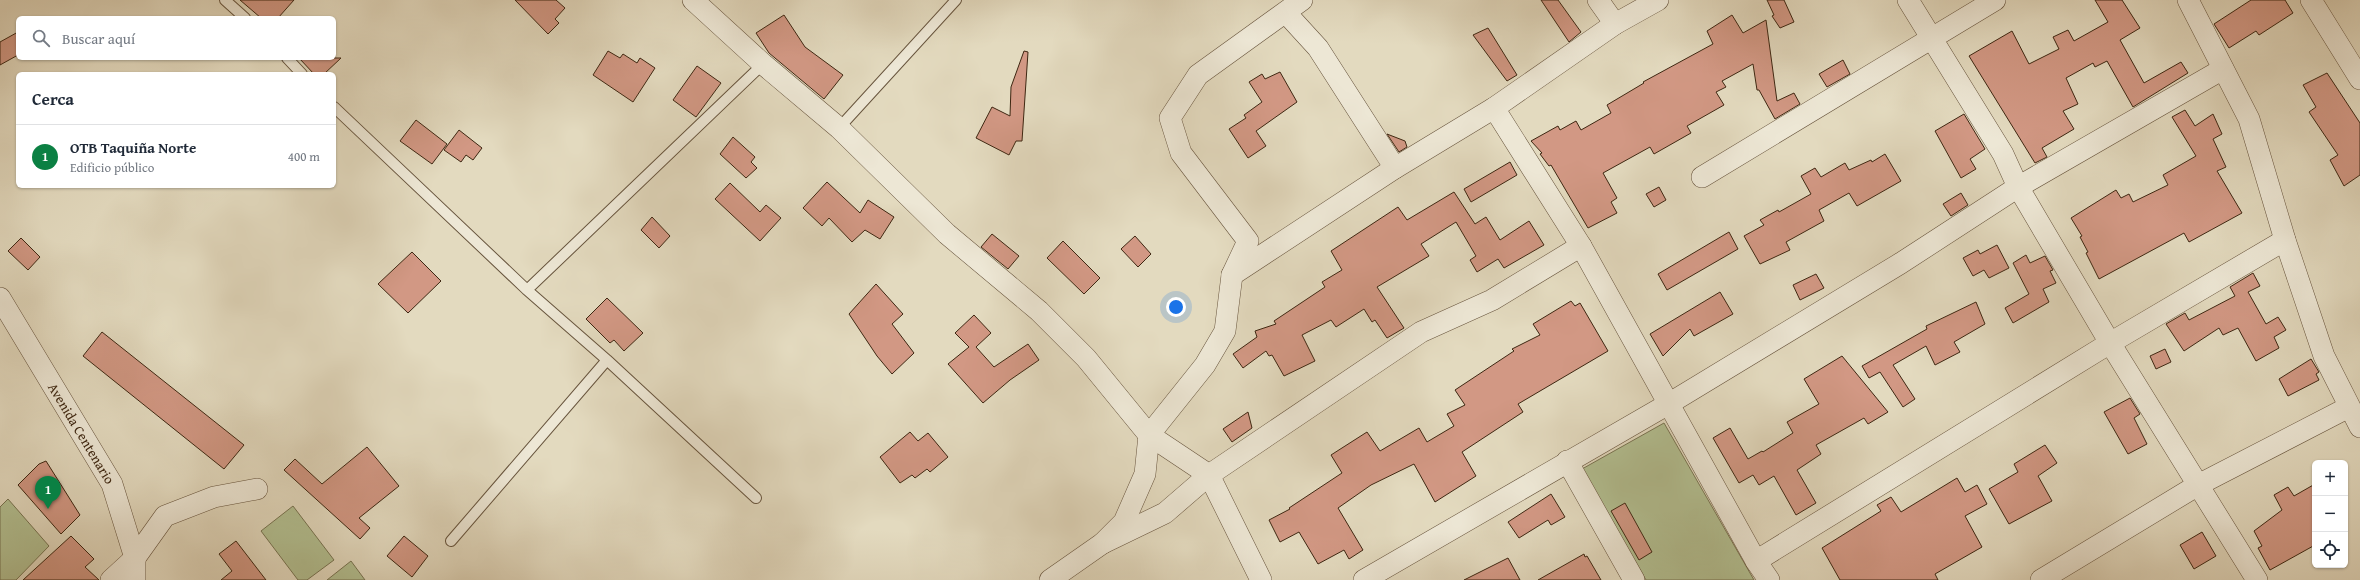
<!DOCTYPE html>
<html lang="es">
<meta charset="utf-8">
<style>
body{margin:0;font-family:"Gentium Book Plus",serif;background:#f2f2f3;color:#1f2937}
.controls{position:absolute;right:12px;bottom:12px;display:grid;overflow:hidden;border-radius:6px;box-shadow:0 1px 3px #0004}
.controls button{width:36px;height:36px;display:grid;place-items:center;padding:0;border:0;border-bottom:1px solid #e0e1e3;background:#fff;color:#1f2937;font:20px sans-serif}
.you{position:absolute;left:1176px;top:307px;width:14px;height:14px;margin:-10px;border:3px solid #fff;border-radius:50%;background:#1a73e8;box-shadow:0 0 0 6px #1a73e833}
.badge{display:grid;place-items:center;width:26px;height:26px;border-radius:50%;background:#0b8043;color:#fff;font-size:13px;font-weight:700}
.pin{position:absolute;translate:-50% -33px;filter:drop-shadow(0 1px 2px #0008)}
.pin::after{content:'';position:absolute;top:21px;width:14px;height:12px;background:inherit;clip-path:polygon(0 0,100% 0,50% 100%)}
.list{margin:0;padding:0;list-style:none}
h2{display:flex;justify-content:space-between;align-items:center;height:52px;margin:0;padding:0 16px;font-size:17px}
h2 small{font-size:13px;font-weight:400;color:#747a83}
.list li{display:grid;grid-template-columns:26px 1fr auto;gap:12px;align-items:center;box-sizing:border-box;height:64px;padding:0 16px;border-top:1px solid #e0e1e3}
.list b{display:block;font-size:15px;white-space:nowrap}
.list p{margin:0;font-size:13px;white-space:nowrap;color:#747a83}
.list em{font-size:13px;font-style:normal;color:#747a83}
.icon{flex:none;width:22px;height:22px;fill:none;stroke:currentColor;stroke-width:2;stroke-linecap:round;stroke-linejoin:round}
.map{position:relative;flex:none;width:2360px;height:580px;overflow:hidden}
.search{position:absolute;background:#fff;box-shadow:0 1px 3px #0004;left:16px;top:16px;width:320px;height:44px;display:flex;align-items:center;gap:10px;box-sizing:border-box;padding:0 14px;border-radius:6px;color:#747a83;font-size:15px}
.panel{position:absolute;background:#fff;box-shadow:0 1px 3px #0004;left:16px;top:72px;width:320px;height:116px;border-radius:6px}
.map>svg:first-child{display:block}
</style>
<div class="map">
<svg width="2360" height="580" viewBox="0 0 2360 580">
<rect width="100%" height="100%" fill="#e3dabf"/>
<filter id="stains"><feTurbulence type="fractalNoise" baseFrequency=".005" numOctaves="4"/><feColorMatrix values="0 0 0 0 .2 0 0 0 0 .09 0 0 0 0 .02 0 0 0 .5 -.17"/></filter>
<radialGradient id="worn" r=".72"><stop offset=".6" stop-color="#630" stop-opacity="0"/><stop offset="1" stop-color="#630" stop-opacity=".3"/></radialGradient>
<path fill="#b3c092" stroke="#787452" d="M1664 423 1754 580H1646L1582 469Z
M8 499 49 546 16 580H0V507Z
M293 506 334 560 307 580H298L261 531Z
M351 561 365 580H327Z"/>
<path fill="#d29884" stroke="#3e2712" d="M240 0H294L278 18H261Z
M515 0H556L565 8 555 19 559 23 548 34Z
M1541 0H1558L1581 32 1569 42Z
M1767 0H1784L1794 22 1780 28 1772 16 1774 15Z
M2095 0H2122L2140 28 2120 40 2144 83 2181 62 2188 73 2133 107 2107 61 2095 67 2093 63 2066 78 2078 104 2063 111 2074 129 2042 148 2047 157 2035 163 1969 56 2012 31 2029 64 2059 49 2053 37 2068 30 2074 41 2108 22Z
M2251 0H2285L2293 13 2259 35 2256 31 2229 48 2214 24Z
M784 15 805 47 843 75 824 99 769 53 756 33Z
M1732 15 1743 33 1766 20 1777 101 1794 93 1800 104 1775 119 1759 90H1757L1753 64 1722 81 1726 87 1716 92 1724 105 1687 126 1691 133 1654 154 1650 147 1603 173 1617 198 1611 202 1617 213 1588 228 1551 165 1549 166 1540 154 1542 153 1531 141 1558 126 1560 130 1576 121 1581 130 1611 113 1607 105 1644 83 1643 82 1713 44 1707 31Z
M1488 28 1517 75 1507 81 1473 35Z
M18 32V55L0 65V42Z
M608 51 620 58 623 54 637 63 640 58 655 68 633 102 593 75Z
M1024 51 1028 52 1022 141H1016L1009 155 976 138 992 107 1010 116 1011 87Z
M299 58H341L324 74H314Z
M1843 60 1850 74 1827 87 1819 74Z
M697 66 721 83 696 117 673 100Z
M1280 72 1297 102 1256 131 1266 146 1248 158 1229 129 1246 118 1244 115 1262 102 1249 82 1262 74 1265 79Z
M2327 73 2360 123V175L2344 186 2330 160 2338 155 2309 112 2316 107 2303 85Z
M2185 110 2195 126 2213 114 2222 134 2213 139 2226 167 2217 171 2242 213 2189 242 2184 233 2099 279 2086 253 2088 252 2080 237 2082 236 2071 218 2116 190 2121 198 2129 194 2133 202 2168 185 2163 175 2196 156 2172 117Z
M1964 114 1985 149 1970 159 1976 169 1961 178 1935 131Z
M416 120 447 144 432 164 400 141Z
M459 130 482 148 473 160 466 155 461 162 444 150Z
M1387 134 1405 141 1407 147 1399 152Z
M733 137 755 157 751 162 757 168 746 178 720 154Z
M1885 154 1901 181 1857 206 1849 193 1819 210 1824 221 1786 242 1790 250 1760 264 1744 236 1764 225 1760 220 1778 210 1779 212 1811 194 1801 176 1815 168 1821 177 1845 163 1849 170 1871 160 1872 162Z
M1510 162 1517 175 1471 202 1464 189Z
M827 182 860 213 868 200 894 217 880 239 865 230 852 242 829 218 822 226 803 208Z
M730 183 760 212 766 205 781 218 760 241 715 199Z
M1659 187 1666 200 1654 207 1646 194Z
M1454 192 1475 224 1486 217 1500 240 1529 221 1544 245 1504 268 1498 259 1477 272 1470 260 1476 256 1456 222 1421 244 1429 256 1377 287 1404 328 1387 338 1375 320 1372 322 1364 309 1336 327 1331 320 1302 335 1315 361 1284 376 1272 355 1269 356 1266 351 1243 368 1233 354 1257 337 1255 331 1276 324 1274 321 1325 287 1322 282 1342 270 1331 251 1398 207 1407 220Z
M1961 193 1968 205 1951 216 1943 204Z
M652 217 670 236 659 248 641 230Z
M1729 232 1738 249 1667 290 1658 274Z
M992 234 1019 256 1008 269 981 247Z
M1135 236 1151 254 1138 267 1121 249Z
M21 238 40 257 28 270 8 251Z
M1063 241 1100 278 1084 294 1047 258Z
M1997 245 2009 268 1989 278 1984 270 1973 276 1963 258 1978 250 1980 254Z
M412 252 441 281 408 313 378 284Z
M2026 255 2030 263 2045 256 2053 270 2050 271 2056 283 2043 289 2049 302 2013 323 2005 308 2029 294 2013 263Z
M2253 273 2260 286 2248 292 2266 324 2278 317 2286 330 2274 337 2279 348 2256 361 2238 328 2223 335 2219 328 2184 351 2166 324 2185 313 2189 320 2235 296 2230 287Z
M1816 274 1824 288 1800 300 1793 285Z
M876 284 903 314 892 324 914 353 892 374 877 356 849 314Z
M1720 292 1733 314 1694 336 1690 329 1663 356 1650 334Z
M607 298 643 333 624 351 614 340 610 343 586 319Z
M1571 301 1575 306 1580 303 1608 351 1518 404 1523 412 1462 452 1476 476 1435 502 1414 464 1371 485 1338 508 1363 550 1349 559 1344 550 1318 564 1299 532 1280 542 1269 520 1290 509 1289 508 1342 473 1331 455 1367 432 1380 451 1419 428 1427 442 1454 426 1447 414 1465 405 1455 390 1514 351 1512 349 1540 335 1533 324Z
M1976 302 1985 324 1954 342 1960 352 1935 365 1926 346 1893 365 1915 399 1903 407 1880 372 1869 378 1862 366 1927 329 1926 326Z
M974 315 991 333 976 347 994 367 1028 344 1039 360 1010 380 983 403 948 364 969 347 955 333Z
M102 332 244 445 224 469 83 356Z
M2165 349 2171 362 2156 369 2150 356Z
M1842 356 1888 412 1868 424 1864 418 1816 445 1821 454 1797 470 1816 503 1796 515 1774 476 1759 485 1753 475 1739 483 1713 438 1730 428 1748 459 1762 451 1763 452 1793 433 1787 422 1819 404 1804 379Z
M2311 359 2319 372 2316 374 2319 380 2288 396 2279 379Z
M2130 398 2140 414 2134 418 2147 444 2128 454 2104 412Z
M1248 412 1252 428 1232 442 1223 429Z
M910 432 918 441 928 433 948 457 930 472 927 469 915 478 912 475 900 483 880 457Z
M2045 445 2057 463 2038 476 2052 501 2009 524 1989 489 2018 472 2014 464Z
M367 447 399 486 359 518 370 528 360 539 284 470 295 459 322 484Z
M46 461 80 515 61 534 18 485 39 464Z
M1957 478 1965 492 1977 485 1987 504 1965 516 1982 547 1935 574 1938 580H1840L1822 548 1881 511 1877 505 1891 497 1901 512Z
M2315 484V545L2270 570 2258 548 2262 546 2254 531 2282 510 2274 495 2288 487 2294 496Z
M1551 494 1565 517 1551 525 1548 520 1519 538 1508 522Z
M1625 503 1652 552 1639 560 1611 511Z
M2202 532 2216 556 2194 569 2180 545Z
M71 536 94 559 85 567 99 580H23Z
M404 536 428 556 412 577 387 556Z
M236 541 266 580H221L232 571 219 554Z
M1584 554 1585 557 1587 556 1601 580H1538Z
M1508 558 1520 580H1464Z"/>
<g fill="none" stroke-linecap="round" stroke-linejoin="round">
<g stroke="#67543d" stroke-width="12">
<path id="service" d="M225 0 245 18
M287 58 302 74
M334 107 527 290 607 360 756 498
M839 128 956 0
M527 290 763 64
M451 541 607 360"/>
</g>
<g stroke="#67543d" stroke-width="22">
<g id="minor">
<path d="M693 0 763 64 839 128 947 234 1039 311 1086 358 1149 435 1209 475 1261 580"/>
<path d="M1598 0 1615 24"/>
<path d="M1908 0 2003 154 2018 187 2110 343 2257 580"/>
<path d="M2188 0 2249 119 2285 240 2324 356 2360 427"/>
<path d="M2311 0 2360 79"/>
<path d="M1286 13 1318 48 1395 168"/>
<path d="M1494 108 1581 246 1756 561 1769 580"/>
<path d="M1702 177 1995 0"/>
<path d="M1232 275 1395 168 1494 108 1615 24 1658 0"/>
<path id="s1" d="M0 298 112 484 135 558V580"/>
<path d="M1567 461 1634 580"/>
<path d="M1103 543 1124 522 1145 474 1149 435 1205 365 1225 331 1232 275 1248 241 1181 153 1170 118 1198 75 1302 0"/>
<path d="M1756 561 2110 343 2285 240"/>
<path d="M111 580 135 558 165 516 214 497 257 489"/>
<path d="M1050 580 1103 543 1165 513 1209 475 1421 332 1492 300 1581 246"/>
<path d="M1364 580 1670 403 1901 263 2018 187 2223 69"/>
<path d="M2041 580 2198 485 2349 407"/>
</g>
</g>
<use href="#service" stroke="#ede7d5" stroke-width="10"/>
<use href="#minor" stroke="#ede7d5" stroke-width="21"/>
</g>
<g text-anchor="middle" dominant-baseline="central" stroke-width="4" stroke-linejoin="round" paint-order="stroke">
<g font-size="14" fill="#3e2712" stroke="#ede7d5">
<text stroke="none"><textPath href="#s1" startOffset="158">Avenida Centenario</textPath></text>
</g>
</g>
<rect width="100%" height="100%" filter="url(#stains)"/>
<rect width="100%" height="100%" fill="url(#worn)"/>
</svg>
<div class="controls">
<button>+</button>
<button>−</button>
<button><svg class="icon" aria-label="locate" viewBox="0 0 24 24"><circle cx="12" cy="12" r="6"/><path d="M12 2v4M12 18v4M2 12h4M18 12h4"/></svg></button>
</div>
<div class="you"></div>
<div class="pin badge" style="left:48px;top:509px">1</div>
<div class="search"><svg class="icon" aria-label="search" viewBox="0 0 24 24"><circle cx="10" cy="10" r="6"/><path d="M15 15l6 6"/></svg>Buscar aquí</div>
<section class="panel">
<h2>Cerca<small></small></h2>
<ul class="list">
<li><span class="badge">1</span><div><b>OTB Taquiña Norte</b><p>Edificio público</p></div><em>400 m</em></li>
</ul>
</section>
</div>
